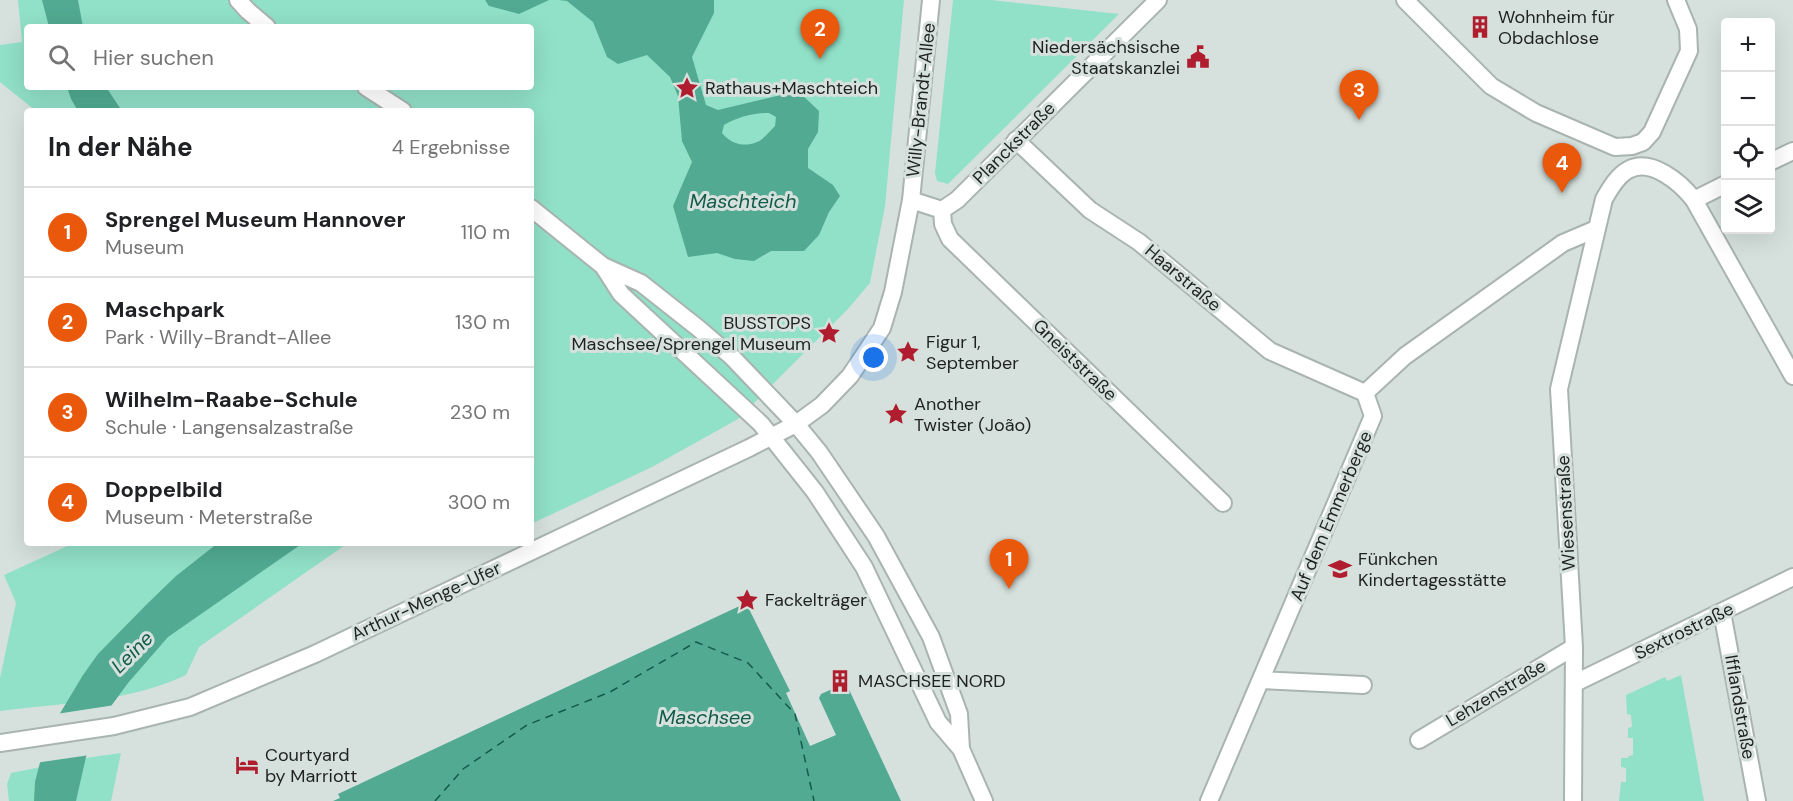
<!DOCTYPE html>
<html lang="de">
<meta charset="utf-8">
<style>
body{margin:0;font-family:"DM Sans",sans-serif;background:#f2f2f2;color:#202124}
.controls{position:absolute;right:18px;top:18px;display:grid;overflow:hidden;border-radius:6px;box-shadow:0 6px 24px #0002}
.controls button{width:54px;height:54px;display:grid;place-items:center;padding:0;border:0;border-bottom:2px solid #e0e0e0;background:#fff;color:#202124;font:30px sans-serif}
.you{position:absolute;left:874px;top:358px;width:21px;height:21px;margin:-15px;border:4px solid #fff;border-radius:50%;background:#1a73e8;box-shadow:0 0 0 9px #1a73e833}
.badge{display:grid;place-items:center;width:39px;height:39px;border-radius:50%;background:#ea580c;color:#fff;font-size:20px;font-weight:700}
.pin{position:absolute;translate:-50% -50px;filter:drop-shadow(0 2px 3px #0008)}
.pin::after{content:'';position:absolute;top:32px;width:21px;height:18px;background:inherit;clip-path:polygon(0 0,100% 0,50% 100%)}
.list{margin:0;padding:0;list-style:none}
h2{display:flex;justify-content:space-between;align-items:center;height:78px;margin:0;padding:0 24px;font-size:26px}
h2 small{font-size:20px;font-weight:400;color:#757577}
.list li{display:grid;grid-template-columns:39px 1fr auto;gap:18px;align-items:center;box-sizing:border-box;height:90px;padding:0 24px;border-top:2px solid #e0e0e0}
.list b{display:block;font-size:22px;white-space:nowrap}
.list p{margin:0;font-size:20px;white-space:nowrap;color:#757577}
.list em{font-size:20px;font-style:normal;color:#757577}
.icon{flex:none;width:33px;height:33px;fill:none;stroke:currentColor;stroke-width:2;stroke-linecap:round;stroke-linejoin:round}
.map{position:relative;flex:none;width:1793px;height:801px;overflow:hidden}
.search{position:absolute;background:#fff;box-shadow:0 6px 24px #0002;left:24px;top:24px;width:510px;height:66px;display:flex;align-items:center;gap:15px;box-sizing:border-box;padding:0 21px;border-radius:6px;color:#757577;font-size:22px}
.panel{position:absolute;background:#fff;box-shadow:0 6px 24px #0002;left:24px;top:108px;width:510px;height:438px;border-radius:6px}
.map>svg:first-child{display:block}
</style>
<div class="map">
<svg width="1793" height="801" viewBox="0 0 1793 801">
<rect width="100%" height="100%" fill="#d6e1dd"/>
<path fill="#91e0c8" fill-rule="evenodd" d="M18 0H904L885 206 870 283 847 310 738 419 652 467 531 524V111H36L0 82V45L22 42ZM27 27H531V87H27Z
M953 0H991L1119 14 948 184 937 181 935 173Z
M74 543H348L199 647 186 675C129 702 62 703 0 711V678L16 603 4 575Z
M1681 675 1704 801H1619L1621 782H1626V768L1621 767V758H1628L1629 756 1633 755V738H1628V728L1632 727 1631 715 1627 714 1626 695 1665 677 1667 681Z
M121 753 111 801H9L7 784 11 773 92 757Z"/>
<path fill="#51aa91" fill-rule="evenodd" d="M42 0H78L83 27H49Z
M485 0H549L519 14 489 6Z
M559 0H714V13L692 57 706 105 718 110 798 91 819 111 818 132 808 149V168L833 185 840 196 829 212 819 235 804 251H771L754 261 735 259 717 253 688 257 673 206 692 162 682 141 678 96 670 77 647 55 618 64 607 57 593 22 567 1ZM769 113 776 117 775 126C770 131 763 140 757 142 743 148 730 143 722 133L724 125C739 117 751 113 769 113Z
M67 87H106L122 111H78L71 99Z
M218 543H303L168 637 128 683 95 728 86 757 76 801H34L35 782 47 735 83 675 98 654 146 605 176 576Z
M746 603 790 691 786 693 810 746 836 735 819 698 821 694 846 683 901 801H333L340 798 338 794Z"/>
<path fill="#d6e1dd" d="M115 705 98 730 90 755 35 763 44 733 56 714Z"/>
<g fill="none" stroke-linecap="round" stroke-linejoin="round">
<path stroke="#135b4a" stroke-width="1.5" stroke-dasharray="8 6" stroke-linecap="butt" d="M435 801 463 769 527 725 610 692 696 642 748 663 795 714 814 801"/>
<g stroke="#a9b4b0" stroke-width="20">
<path id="minor" d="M238 0 248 11 267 27
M1405 0 1491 86 1536 113 1615 147 1632 146 1643 142 1652 132 1689 51 1688 29 1676 0
M366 87 403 111
M1016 140 1090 210 1139 242 1270 351 1365 393
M1770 162 1793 151
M911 200 942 210
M1694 200 1726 184
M531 208 603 266 641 283 698 328 732 357 796 424 819 452 876 536 931 637 959 714 961 749
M942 210 943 224 950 239 1223 503
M942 210 957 200 1158 0
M603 266 621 294 761 424 815 492 864 567 938 722 961 749 984 801
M1365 393 1405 356 1563 243 1596 229
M1722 612 1757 801
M1262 680 1363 685
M1575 683 1793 577
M1419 740 1574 647
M0 743 114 726 190 707 315 654 749 448 796 424 822 405 850 376 882 328 893 292 911 200 931 0
M1209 801 1373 416 1365 393
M1573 801 1574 647 1559 389 1604 199C1610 189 1617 176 1628 170 1651 157 1681 183 1694 200L1793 376"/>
</g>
<use href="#minor" stroke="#fff" stroke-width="16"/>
</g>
<defs>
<g id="building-bare" transform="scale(1.8)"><path d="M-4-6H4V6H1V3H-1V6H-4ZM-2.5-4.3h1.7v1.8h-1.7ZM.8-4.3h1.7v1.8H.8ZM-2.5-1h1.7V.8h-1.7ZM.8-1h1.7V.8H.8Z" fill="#b01d2f" stroke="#d6e1dd" stroke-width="2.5" paint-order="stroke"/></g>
<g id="civic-bare" transform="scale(1.8)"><path d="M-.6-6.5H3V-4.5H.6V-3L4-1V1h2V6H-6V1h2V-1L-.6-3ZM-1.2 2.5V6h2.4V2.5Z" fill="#b01d2f" stroke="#d6e1dd" stroke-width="2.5" paint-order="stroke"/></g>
<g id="sight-bare" transform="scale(1.8)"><path d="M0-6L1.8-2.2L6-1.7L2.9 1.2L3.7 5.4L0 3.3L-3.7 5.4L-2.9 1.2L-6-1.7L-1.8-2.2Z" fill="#b01d2f" stroke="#d6e1dd" stroke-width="2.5" paint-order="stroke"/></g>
<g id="school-bare" transform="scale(1.8)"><path d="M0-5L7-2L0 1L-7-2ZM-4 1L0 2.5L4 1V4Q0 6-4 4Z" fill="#b01d2f" stroke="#d6e1dd" stroke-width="2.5" paint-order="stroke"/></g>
<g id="hotel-bare" transform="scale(1.8)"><path d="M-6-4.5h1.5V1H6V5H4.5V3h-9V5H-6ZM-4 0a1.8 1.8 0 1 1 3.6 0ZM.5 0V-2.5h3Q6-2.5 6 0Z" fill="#b01d2f" stroke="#d6e1dd" stroke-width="2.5" paint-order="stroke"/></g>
</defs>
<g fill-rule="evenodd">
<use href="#building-bare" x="1480" y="27"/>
<use href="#civic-bare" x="1198" y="57"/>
<use href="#sight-bare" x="687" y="88"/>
<use href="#sight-bare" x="829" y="333"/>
<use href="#sight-bare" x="908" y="352"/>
<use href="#sight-bare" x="896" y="414"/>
<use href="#school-bare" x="1340" y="569"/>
<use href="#sight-bare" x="747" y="600"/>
<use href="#building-bare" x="840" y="681"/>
<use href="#hotel-bare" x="247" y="765"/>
</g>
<g text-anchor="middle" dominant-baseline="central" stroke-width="6" stroke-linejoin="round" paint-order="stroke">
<g font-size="18" fill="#1e2221" stroke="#d6e1dd" text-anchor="start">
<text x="1498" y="17">Wohnheim für<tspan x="1498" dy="21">Obdachlose</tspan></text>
<text x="1180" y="47" text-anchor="end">Niedersächsische<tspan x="1180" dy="21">Staatskanzlei</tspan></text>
<text x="705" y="88">Rathaus+Maschteich</text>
<text x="811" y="323" text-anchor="end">BUSSTOPS<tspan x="811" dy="21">Maschsee/Sprengel Museum</tspan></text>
<text x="926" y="342">Figur 1,<tspan x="926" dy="21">September</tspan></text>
<text x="914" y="404">Another<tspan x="914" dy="21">Twister (João)</tspan></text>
<text x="1358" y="559">Fünkchen<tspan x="1358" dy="21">Kindertagesstätte</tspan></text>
<text x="765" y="600">Fackelträger</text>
<text x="858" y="681">MASCHSEE NORD</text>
<text x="265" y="755">Courtyard<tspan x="265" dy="21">by Marriott</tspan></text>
</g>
<g font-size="18" fill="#1e2221" stroke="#d6e1dd">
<text transform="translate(921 100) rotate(-84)">Willy-Brandt-Allee</text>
<text transform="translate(1014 143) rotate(-45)">Planckstraße</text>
<text transform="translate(1183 278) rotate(40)">Haarstraße</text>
<text transform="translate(1075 360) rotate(44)">Gneiststraße</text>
<text transform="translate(1566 513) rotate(-93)">Wiesenstraße</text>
<text transform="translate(1331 516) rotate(-67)">Auf dem Emmerberge</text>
<text transform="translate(426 601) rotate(-25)">Arthur-Menge-Ufer</text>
<text transform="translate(1684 631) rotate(-26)">Sextrostraße</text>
<text transform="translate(1496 693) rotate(-31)">Lehzenstraße</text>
<text transform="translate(1740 707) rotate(80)">Ifflandstraße</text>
</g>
<g font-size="20" font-style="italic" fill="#135b4a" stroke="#d6e1dd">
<text x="743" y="201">Maschteich</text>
<text transform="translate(132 652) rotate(-45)">Leine</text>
<text x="705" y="717">Maschsee</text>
</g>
</g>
</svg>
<div class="controls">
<button>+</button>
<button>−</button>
<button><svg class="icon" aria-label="locate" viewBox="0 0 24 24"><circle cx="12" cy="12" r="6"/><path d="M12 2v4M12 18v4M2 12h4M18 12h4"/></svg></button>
<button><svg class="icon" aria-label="layers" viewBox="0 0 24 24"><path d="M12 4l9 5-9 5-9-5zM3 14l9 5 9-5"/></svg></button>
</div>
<div class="you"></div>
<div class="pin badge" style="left:1009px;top:589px">1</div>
<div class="pin badge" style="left:820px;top:59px">2</div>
<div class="pin badge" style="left:1359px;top:120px">3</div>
<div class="pin badge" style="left:1562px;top:193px">4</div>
<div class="search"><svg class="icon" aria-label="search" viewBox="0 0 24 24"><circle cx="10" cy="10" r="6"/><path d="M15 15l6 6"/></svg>Hier suchen</div>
<section class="panel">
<h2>In der Nähe<small>4 Ergebnisse</small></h2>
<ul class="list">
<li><span class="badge">1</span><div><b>Sprengel Museum Hannover</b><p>Museum</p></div><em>110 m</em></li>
<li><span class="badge">2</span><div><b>Maschpark</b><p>Park · Willy-Brandt-Allee</p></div><em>130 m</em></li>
<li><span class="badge">3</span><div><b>Wilhelm-Raabe-Schule</b><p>Schule · Langensalzastraße</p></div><em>230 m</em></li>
<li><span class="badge">4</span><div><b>Doppelbild</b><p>Museum · Meterstraße</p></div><em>300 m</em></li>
</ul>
</section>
</div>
